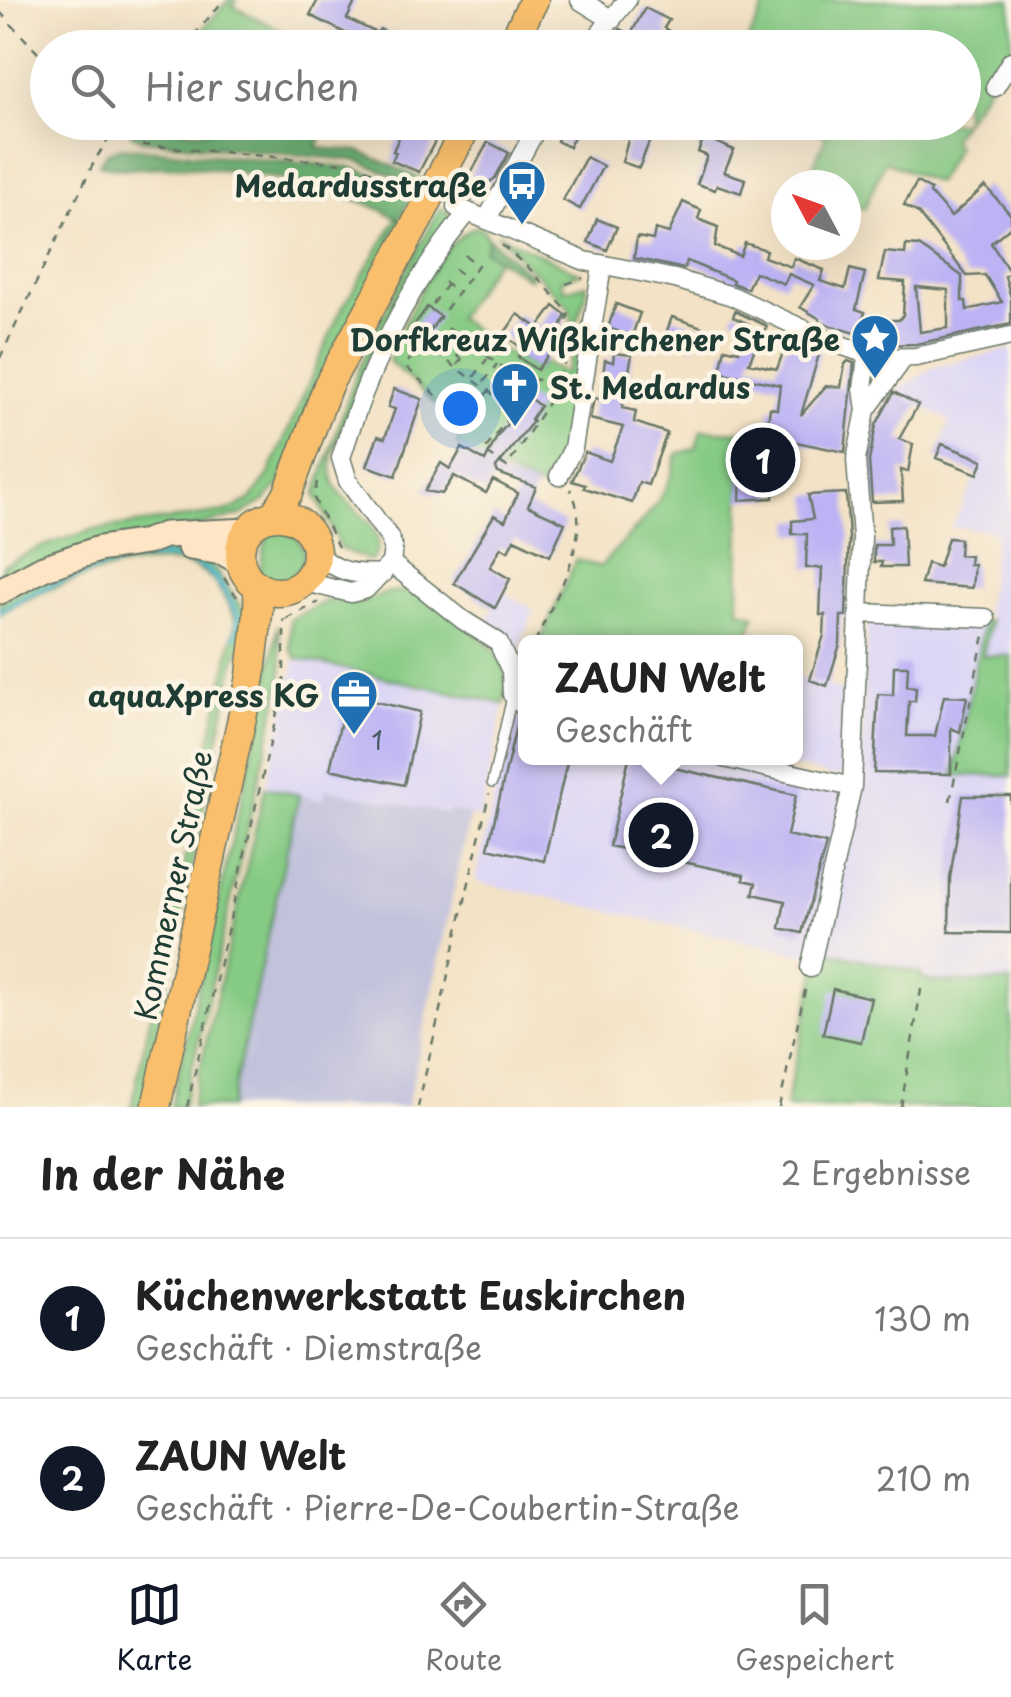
<!DOCTYPE html>
<html lang="de">
<meta charset="utf-8">
<style>
body{margin:0;font-family:"Playpen Sans",sans-serif;background:#f2f2f2;color:#222}
.compass{position:absolute;left:771px;top:170px;width:90px;height:90px;border-radius:50%;background:#fff;box-shadow:0 10px 40px #0002;rotate:311deg}
.you{position:absolute;left:460px;top:408px;width:35px;height:35px;margin:-25px;border:8px solid #fff;border-radius:50%;background:#1a73e8;box-shadow:0 0 0 15px #1a73e833}
.badge{display:grid;place-items:center;width:65px;height:65px;border-radius:50%;background:#111827;color:#fff;font-size:32px;font-weight:700}
.pin{position:absolute;translate:-50% -50%;border:5px solid #fff;box-shadow:0 2px 10px #0006}
.popup{position:absolute;left:518px;top:635px;width:285px;height:130px;box-sizing:border-box;display:grid;place-content:center;border-radius:15px;background:#fff;filter:drop-shadow(0 2px 8px #0005);font-size:32px;white-space:nowrap;color:#767676}
.popup b{font-size:38px;color:#222}
.popup::after{content:'';position:absolute;left:50%;top:100%;margin-left:-20px;border:20px solid transparent;border-top-color:#fff}
.list{margin:0;padding:0;list-style:none}
h2{display:flex;justify-content:space-between;align-items:center;height:130px;margin:0;padding:0 40px;font-size:42px}
h2 small{font-size:32px;font-weight:400;color:#767676}
.list li{display:grid;grid-template-columns:65px 1fr auto;gap:30px;align-items:center;box-sizing:border-box;height:160px;padding:0 40px;border-top:2px solid #e0e0e0}
.list b{display:block;font-size:38px;white-space:nowrap}
.list p{margin:0;font-size:32px;white-space:nowrap;color:#767676}
.list em{font-size:32px;font-style:normal;color:#767676}
.icon{flex:none;width:55px;height:55px;fill:none;stroke:currentColor;stroke-width:2;stroke-linecap:round;stroke-linejoin:round}
.map{position:relative;flex:none;width:1011px;height:1107px;overflow:hidden}
.search{position:absolute;background:#fff;box-shadow:0 10px 40px #0002;left:30px;right:30px;top:30px;height:110px;display:flex;align-items:center;gap:25px;box-sizing:border-box;padding:0 35px;border-radius:55px;color:#767676;font-size:38px}
.sheet{height:450px;background:#fff}
nav{display:flex;justify-content:space-around;align-items:center;box-sizing:border-box;height:140px;border-top:2px solid #e0e0e0;background:#fff;font-size:28px;color:#767676}
nav a{display:grid;justify-items:center;gap:5px}
nav .on{color:#111827}
.map>svg:first-child{display:block}
</style>
<div class="map">
<svg width="1011" height="1107" viewBox="0 0 1011 1107">
<rect width="100%" height="100%" fill="#fcf5e5"/>
<filter id="ink" filterUnits="userSpaceOnUse"><feTurbulence type="fractalNoise" baseFrequency=".01" numOctaves="2"/><feDisplacementMap in="SourceGraphic" scale="20" xChannelSelector="R" yChannelSelector="G"/><feConvolveMatrix kernelMatrix="1 2 1 2 8 2 1 2 1" color-interpolation-filters="sRGB"/></filter>
<filter id="wash" filterUnits="userSpaceOnUse"><feTurbulence type="fractalNoise" baseFrequency=".0048" numOctaves="4" result="noise"/><feDisplacementMap in="SourceGraphic" scale="40" xChannelSelector="R" yChannelSelector="G"/><feGaussianBlur stdDeviation="2.25" result="paint"/><feColorMatrix in="noise" values="0 0 0 0 0 0 0 0 0 0 0 0 0 0 0 0 0 1.4 0 .05"/><feComposite in="paint" operator="in"/></filter>
<g filter="url(#wash)">
<rect width="100%" height="100%" fill="#f3e2c5"/>
<path fill="#dcd6f6" d="M1011 349V656H983L991 616 985 615 996 531 956 527 950 530 978 474 936 458 950 421 894 392 934 367Z
M504 592 531 608 533 613 514 662 483 625Z
M868 616 984 621 955 775 1011 776V982H932L821 950 860 774Z
M296 658 504 704 480 818 450 810 448 814 327 789 322 800 265 787Z
M796 676 849 693 846 771 838 778 761 758H796Z
M521 717 526 718V758H704L847 789 810 956 475 881 510 724Z"/>
<path fill="#c2c2dc" d="M327 789 448 814 450 810 470 815 407 1107H230L299 795 322 800Z"/>
<path fill="#86cb84" stroke="#52845c" stroke-width="2.5" d="M229 0H237L232 6 315 47H187Z
M768 0H1011V51L964 121V48H744Z
M796 123 962 122V123L951 140 957 146 936 183 885 161 864 209 846 202V185H805L826 136Z
M440 208 448 212 451 220 373 349 333 454C332 466 330 477 336 487 348 511 396 529 371 561L341 549 316 495 353 383 378 325Z
M397 218 402 221 391 237 393 239 279 485 264 501 240 515 0 579 3 565 44 546 92 530 225 512 250 501 269 474 340 312Z
M475 227 484 229 488 243 485 250 497 258 457 318 516 359 518 357 537 370 543 362 565 374 588 312 565 457 540 488 499 470 456 444 464 430 389 361C404 324 436 243 475 227Z
M497 234 580 273 561 280 564 290 587 284 586 295 565 355 562 353 572 322 569 307Z
M701 430 741 432 739 610 755 615 746 642H540L576 559 600 567C633 528 667 508 677 454L696 448Z
M283 529 297 536 305 554 298 573C284 583 271 583 259 572L268 531Z
M161 551 184 552 211 564 249 618 248 632 235 659 141 1107H131L236 621C228 606 220 586 207 575 167 538 39 589 0 614V602C48 574 105 553 161 551Z
M407 591C429 597 495 643 503 663 507 675 505 691 504 704L296 658 290 648V619L333 598 356 604 389 592Z
M984 621H990L983 656H1011V776L954 775Z
M278 625 282 671 277 702 183 1107H171L264 700Z
M265 787 299 795 230 1107H191Z
M821 950 921 973 920 977 932 982H1011V1107H785Z"/>
<path fill="#6caf72" stroke="#467653" stroke-width="2.5" d="M129 122 165 123 195 132 239 123H328L317 148 359 151 422 179 418 186 359 161 340 159 142 140 131 134Z
M122 147 351 167 400 185 413 193 400 219C337 186 260 173 191 167 160 164 127 174 99 164L106 153Z
M486 236 531 275 529 279 484 250 488 243Z"/>
<g fill="none" stroke-linecap="round" stroke-linejoin="round">
<path stroke="#4fb5cd" stroke-width="5" d="M0 611C40 585 167 532 208 571 221 582 230 602 239 617L235 636"/>
</g>
<g id="blocks">
<path fill="#bcb2f4" fill-rule="evenodd" d="M318 0H356L347 19 377 33 380 29 417 48H375L310 15Z
M645 8 669 20 664 28 669 31 666 37 689 48H606L620 29 631 34Z
M406 122H445L419 172 392 161 396 152 393 151Z
M566 122H581L569 147 557 141Z
M633 122H657L639 168 622 162Z
M704 137 734 150 724 172 745 179 741 193 717 185 715 190 697 184 707 156 698 152Z
M488 142 509 153 495 178 490 182 483 179 472 200 459 195Z
M586 157 603 166 580 209 563 200Z
M917 182 931 190 930 193 951 217 985 186 1011 215V226L991 243 1010 273 1005 276 1011 298V324L916 344 880 345 866 340 869 337 819 322 820 319 800 307 814 285 789 274 784 284 755 272 747 289 732 283 733 280 687 261 684 269 634 258 637 237 653 240 655 229 669 233 683 202 701 210 698 219 718 227 715 246 740 256 745 243 766 250 764 257 791 267 794 258 824 270 820 281 845 289 850 269 865 273 856 309 865 312 863 320H899L903 315 905 282 879 280 885 252 905 254 906 245 919 246 962 276V301H966L967 310 1002 302 985 275 967 276 918 213 904 205ZM916 287 948 290V328L920 332Z
M597 219 617 227 607 250 588 242Z
M616 304 640 313 632 336 608 328Z
M554 306 566 315 561 327 563 334 537 370 518 357 524 349 503 335 518 314 538 328Z
M427 307 440 316 426 337 413 327Z
M735 311 767 326 765 331 762 330 749 363 777 369 789 336 820 351 801 415 826 386 841 387 845 364 848 361 854 363 845 452 766 436 770 408 777 409 780 385 720 372 725 348 739 351 749 324 733 317Z
M672 317 702 327 695 347 665 336Z
M614 353 632 355 622 408 636 411 634 422 667 433 648 485 639 482 632 503 584 488 585 485 572 481 585 452 610 461 623 427 590 419 594 398 600 399 605 360 613 362Z
M394 389 422 399 396 476 367 466 378 436 385 438 395 409 388 407Z
M894 392 918 405 899 439 913 444 908 472 901 470 903 501 872 502 869 461 876 425Z
M528 397 540 406 531 419 533 421 496 468 498 473 536 487 528 506 565 523 550 556 514 539 508 551 501 547 490 567 510 579 495 608 454 583 494 515 505 521 518 493 493 480 486 493 454 476 442 494 425 491 441 463 450 469 462 448 485 461 497 437Z
M751 443H774L773 498 740 500 741 476 751 477Z
M942 444 983 460 978 474 936 458Z
M846 493 849 537 846 616H841L840 644 827 686 810 680 824 635 825 615H820L822 568H806L807 534H792V521L813 519 808 495Z
M903 526 905 567H881L882 562H874V545H890L889 527Z
M948 538 960 539 959 555 970 556 969 564H974L972 588 921 584 927 563 939 567Z
M894 666H908L907 686 916 687 915 701H909L907 736H935L944 696 967 697 960 732 951 728V774L874 773 878 694 893 695Z
M347 695 420 712 404 785 330 769Z
M518 718 526 721V758H568L544 861 488 848Z
M629 758 796 795 787 835 826 844 802 933 780 928 785 901 753 894 756 883 743 880 744 875 609 846Z
M963 796H1011V933L949 932 950 878Z
M833 989 871 998 861 1042 823 1034Z"/>
</g>
</g>
<g filter="url(#ink)">
<use href="#blocks" fill-opacity="0" stroke="#697767" stroke-width="2.5"/>
<g fill="none" stroke-linecap="round" stroke-linejoin="round">
<g stroke="#697767" stroke-width="12">
<path id="lane" d="M492 783 512 697"/>
</g>
<g stroke="#697767" stroke-width="21">
<path id="street" d="M580 0 612 20
M588 48 627 0
M995 87 1011 61
M456 207 585 261 675 279 732 296 829 341 878 358 916 357 1011 336
M487 219 540 122
M866 410 903 359
M559 476 573 448 602 266
M317 553C337 573 356 575 383 573
M391 563 463 620 498 642 511 671 512 694 526 709
M305 582 351 593 366 589 391 563 393 547 389 537 348 481 341 458C368 369 409 283 468 212
M860 613 986 618
M724 758 852 787
M810 968 852 787 862 537 856 460 866 410 863 389 867 356"/>
</g>
<g stroke="#697767" stroke-width="29">
<path id="secondary" d="M190 547 223 552 241 562
M0 591 43 568 99 549 146 542 165 535 248 531"/>
</g>
<g stroke="#697767" stroke-width="31">
<path id="primary" d="M510 48 534 0
M439 179 469 122
M240 554a38 38 0 1 1 76 0a38 38 0 1 1-76 0Z
M273 516 288 493 328 385 418 220
M156 1107 251 677C252 653 262 607 257 586"/>
</g>
<path stroke="#697767" stroke-width="2.5" stroke-dasharray="8 8" stroke-linecap="butt" d="M0 12 48 64
M183 48 224 0
M101 122 110 132 144 145 352 164 408 185
M502 245 532 271 569 313 557 358 565 364
M454 269 467 278
M444 282 458 292
M566 284 583 278
M433 304 447 284
M448 328 505 369 465 422 405 366 478 265 463 254
M430 337 462 359
M423 343 513 409
M0 358 95 160 119 122
M457 365 471 348
M474 377 487 359
M484 382 497 364
M552 389 536 379 484 451 507 467 555 392 552 389 571 349
M317 482 314 498 338 547
M224 578 237 597
M286 619 319 602
M535 642C554 598 596 535 570 489
M950 801 984 635
M187 1107 284 682V619
M418 1107 489 794
M779 1107 806 986
M901 1107 922 984"/>
<use href="#lane" stroke="#fff" stroke-width="9"/>
<use href="#street" stroke="#fff" stroke-width="18"/>
<use href="#secondary" stroke="#fde5c5" stroke-width="25"/>
<use href="#primary" stroke="#f9bf6d" stroke-width="28"/>
<g stroke="#697767" stroke-width="31" stroke-linecap="butt">
<path id="primary-bridge" d="M418 220 439 179"/>
</g>
<use href="#primary-bridge" stroke="#f9bf6d" stroke-width="28"/>
</g>
</g>
<defs>
<g id="bus-pin" transform="scale(2.5)"><path d="M0 17L-7.5 6A9.5 9.5 0 1 1 7.5 6Z" fill="#1f6fb2" stroke="#fcf5e5"/><path d="M-5-6H5V4H4V6H2V4H-2V6H-4V4H-5ZM-3.5-4V0h7V-4ZM-3.5 1.2v1.5H-2V1.2ZM2 1.2v1.5H3.5V1.2Z" fill="#fff"/></g>
<g id="sight-pin" transform="scale(2.5)"><path d="M0 17L-7.5 6A9.5 9.5 0 1 1 7.5 6Z" fill="#1f6fb2" stroke="#fcf5e5"/><path d="M0-6L1.8-2.2L6-1.7L2.9 1.2L3.7 5.4L0 3.3L-3.7 5.4L-2.9 1.2L-6-1.7L-1.8-2.2Z" fill="#fff"/></g>
<g id="church-pin" transform="scale(2.5)"><path d="M0 17L-7.5 6A9.5 9.5 0 1 1 7.5 6Z" fill="#1f6fb2" stroke="#fcf5e5"/><path d="M-1.2-6h2.4v3.5h3.3v2.4h-3.3V6h-2.4V-.1h-3.3v-2.4h3.3Z" fill="#fff"/></g>
<g id="office-pin" transform="scale(2.5)"><path d="M0 17L-7.5 6A9.5 9.5 0 1 1 7.5 6Z" fill="#1f6fb2" stroke="#fcf5e5"/><path d="M-6-3h4V-5.5h4V-3h4V5H-6ZM-1-4.5V-3h2v-1.5ZM-6 0V1H6V0Z" fill="#fff"/></g>
</defs>
<g fill-rule="evenodd">
<use href="#bus-pin" x="522" y="184"/>
<use href="#sight-pin" x="875" y="338"/>
<use href="#church-pin" x="515" y="386"/>
<use href="#office-pin" x="354" y="694"/>
</g>
<g text-anchor="middle" dominant-baseline="central" stroke-width="9" stroke-linejoin="round" paint-order="stroke">
<g font-size="25" fill="#465a64">
<text x="377" y="740">1</text>
</g>
<g font-size="30" font-weight="bold" fill="#1f3d34" stroke="#fcf5e5" text-anchor="end">
<text x="487" y="184">Medardusstraße</text>
<text x="840" y="338">Dorfkreuz Wißkirchener Straße</text>
<text x="550" y="386" text-anchor="start">St. Medardus</text>
<text x="319" y="694">aquaXpress KG</text>
</g>
<g font-size="30" fill="#1f3d34" stroke="#fcf5e5">
<text transform="translate(172 885) rotate(-78)">Kommerner Straße</text>
</g>
</g>
</svg>
<svg class="compass" viewBox="-18 -18 36 36"><path d="M0-13l5 13h-10z" fill="#e53935"/><path d="M0 13l5-13h-10z" fill="#767676"/></svg>
<div class="you"></div>
<div class="pin badge" style="left:763px;top:460px">1</div>
<div class="pin badge" style="left:661px;top:835px">2</div>
<div class="popup"><b>ZAUN Welt</b>Geschäft</div>
<div class="search"><svg class="icon" aria-label="search" viewBox="0 0 24 24"><circle cx="10" cy="10" r="6"/><path d="M15 15l6 6"/></svg>Hier suchen</div>
</div>
<section class="sheet">
<h2>In der Nähe<small>2 Ergebnisse</small></h2>
<ul class="list">
<li><span class="badge">1</span><div><b>Küchenwerkstatt Euskirchen</b><p>Geschäft · Diemstraße</p></div><em>130 m</em></li>
<li><span class="badge">2</span><div><b>ZAUN Welt</b><p>Geschäft · Pierre-De-Coubertin-Straße</p></div><em>210 m</em></li>
</ul>
</section>
<nav>
<a class="on"><svg class="icon" aria-label="map" viewBox="0 0 24 24"><path d="M3 6l6-2 6 2 6-2v14l-6 2-6-2-6 2zM9 4v14M15 6v14"/></svg>Karte</a>
<a><svg class="icon" aria-label="directions" viewBox="0 0 24 24"><path d="M12 3l9 9-9 9-9-9zM9 14v-3h6M13 9l2 2-2 2"/></svg>Route</a>
<a><svg class="icon" aria-label="saved" viewBox="0 0 24 24"><path d="M7 4h10v16l-5-4-5 4z"/></svg>Gespeichert</a>
</nav>
